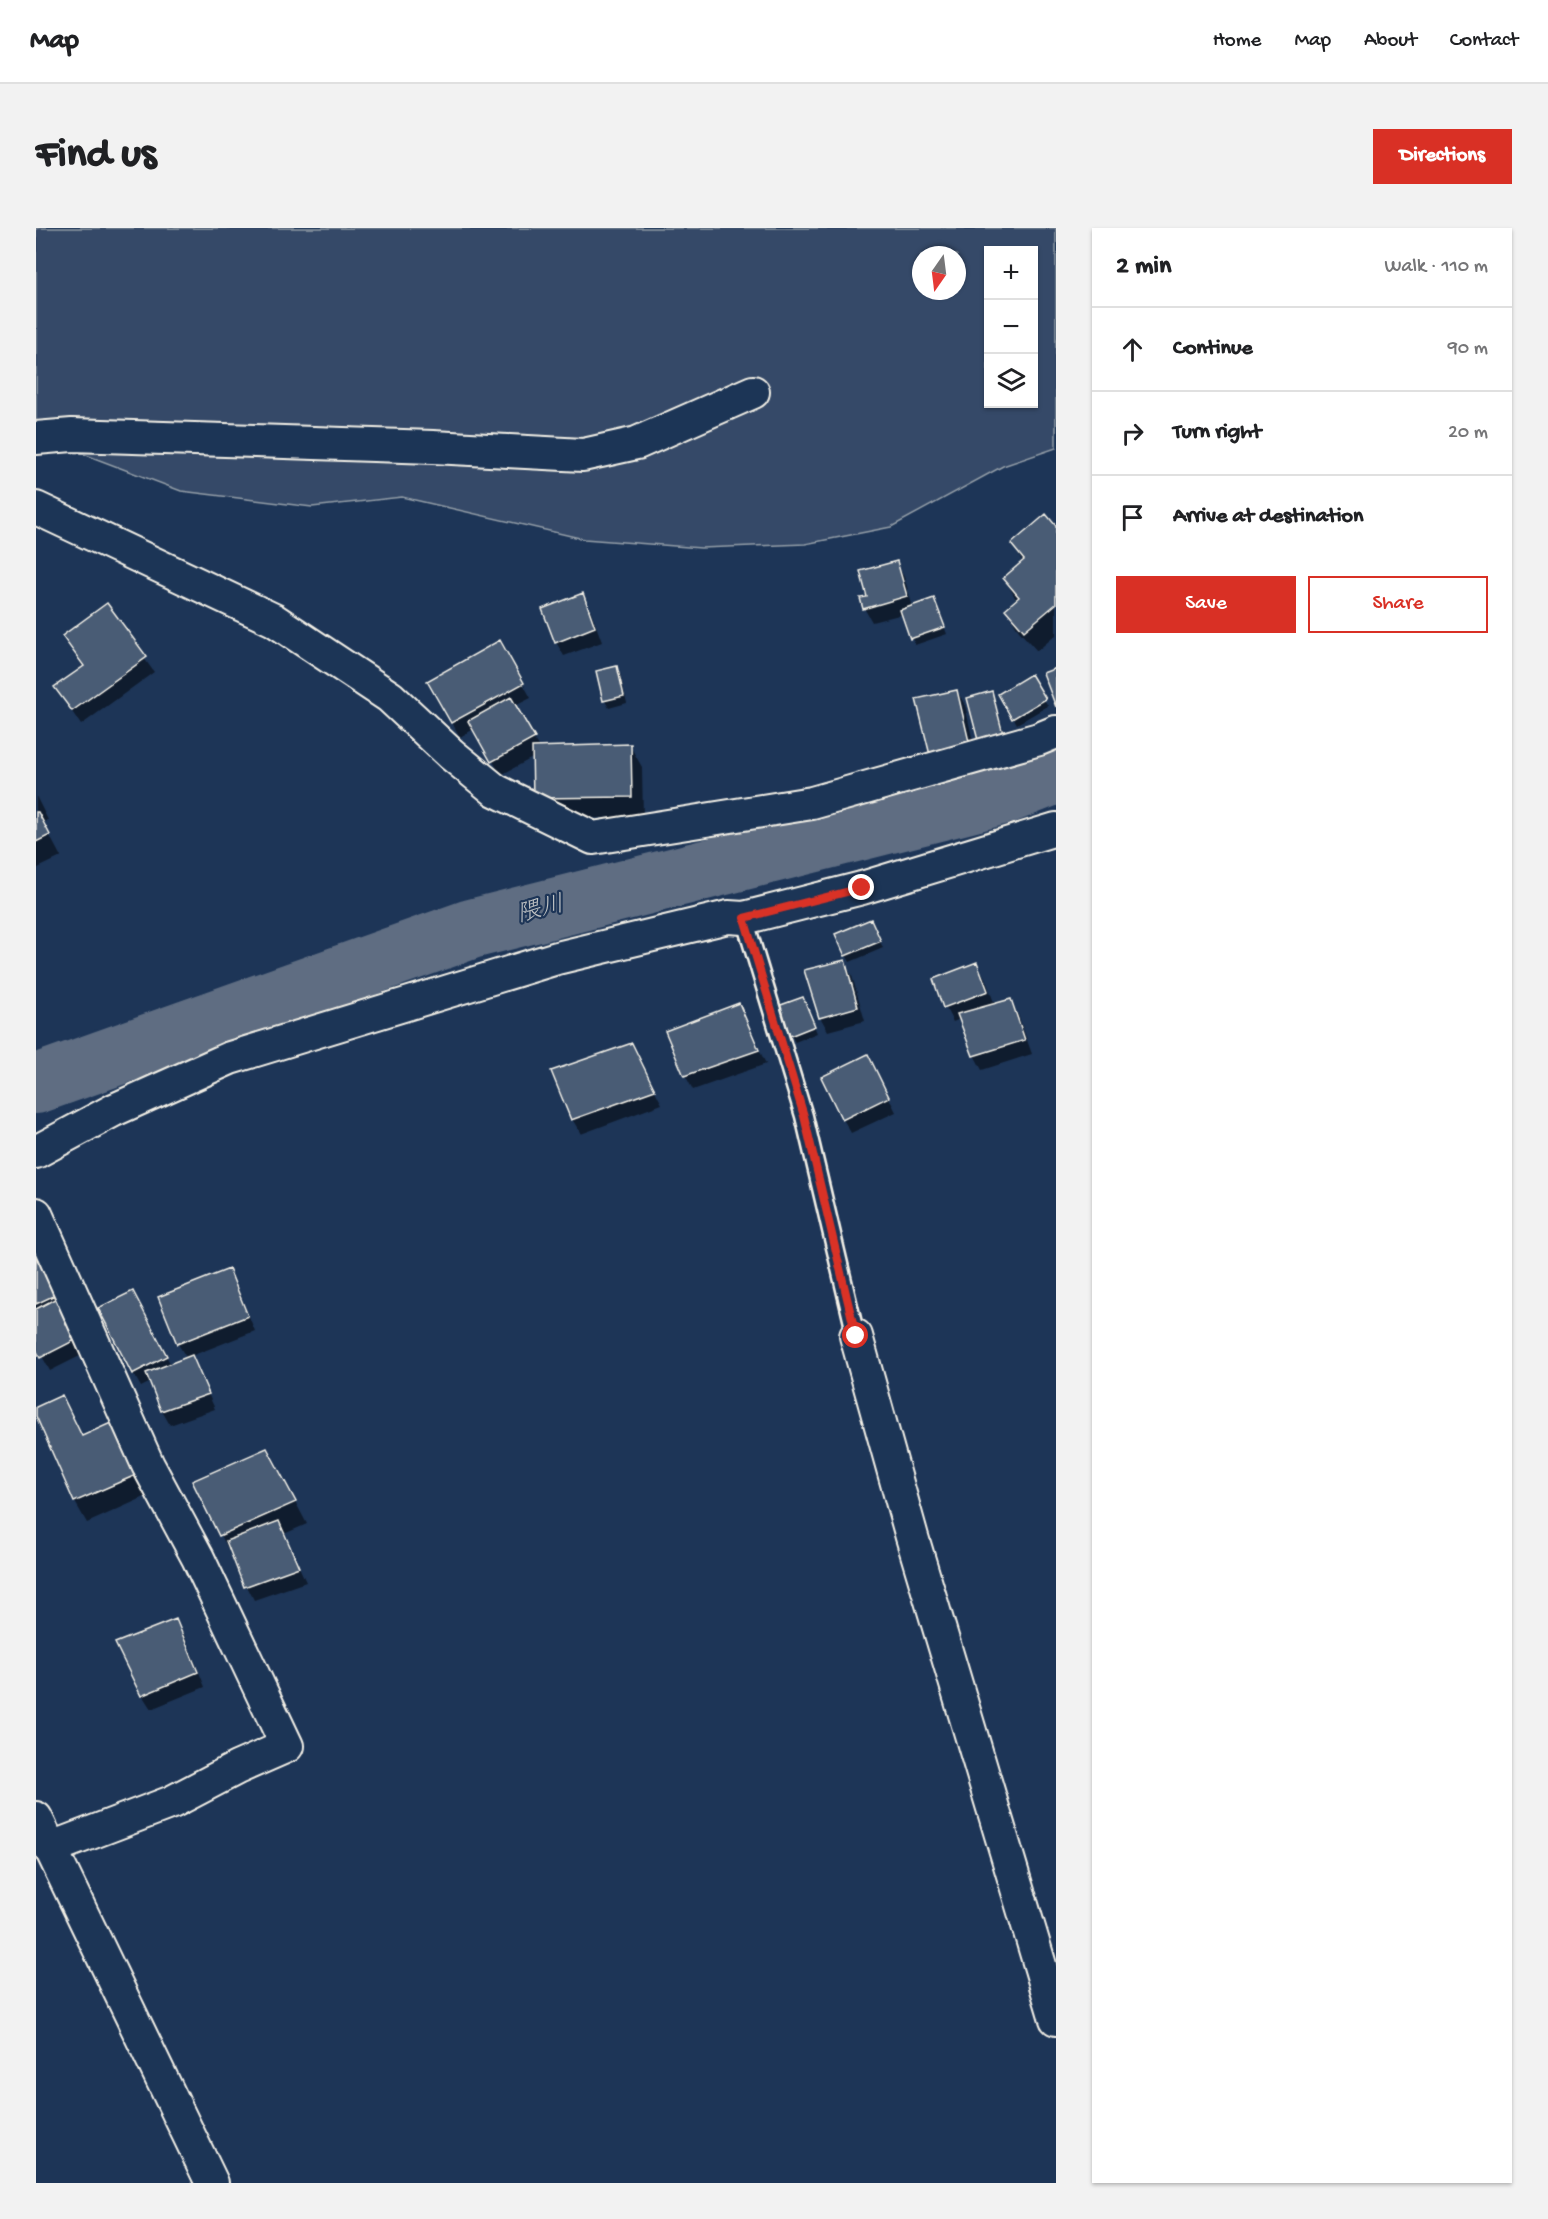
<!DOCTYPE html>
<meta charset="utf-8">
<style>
body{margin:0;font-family:"Gochi Hand","Klee One",sans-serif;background:#f2f2f2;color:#202124}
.controls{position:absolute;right:18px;top:18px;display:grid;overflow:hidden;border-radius:0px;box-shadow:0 2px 4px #0004}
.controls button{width:54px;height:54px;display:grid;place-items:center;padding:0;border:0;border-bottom:2px solid #e0e0e0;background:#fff;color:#202124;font:30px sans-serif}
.compass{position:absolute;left:876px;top:18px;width:54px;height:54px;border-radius:50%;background:#fff;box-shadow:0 2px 4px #0004;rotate:194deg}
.stop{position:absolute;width:18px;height:18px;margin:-14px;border:4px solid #d93025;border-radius:50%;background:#fff}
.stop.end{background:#d93025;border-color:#fff;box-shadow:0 2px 6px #0008}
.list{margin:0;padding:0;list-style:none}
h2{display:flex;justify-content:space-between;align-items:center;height:78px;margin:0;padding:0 24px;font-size:26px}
h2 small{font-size:20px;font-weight:400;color:#757577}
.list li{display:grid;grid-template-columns:39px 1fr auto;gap:18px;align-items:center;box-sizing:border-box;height:84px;padding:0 24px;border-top:2px solid #e0e0e0}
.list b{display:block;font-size:22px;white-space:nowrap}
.list em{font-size:20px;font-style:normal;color:#757577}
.actions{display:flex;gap:12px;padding:18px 24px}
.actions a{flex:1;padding:14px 0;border:2px solid #d93025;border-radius:0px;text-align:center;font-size:21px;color:#d93025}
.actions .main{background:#d93025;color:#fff}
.icon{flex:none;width:33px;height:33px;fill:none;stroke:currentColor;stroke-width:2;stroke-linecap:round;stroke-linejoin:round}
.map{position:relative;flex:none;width:1020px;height:1955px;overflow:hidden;border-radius:0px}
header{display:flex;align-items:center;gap:36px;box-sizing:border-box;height:84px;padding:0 30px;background:#fff;border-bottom:2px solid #e0e0e0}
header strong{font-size:28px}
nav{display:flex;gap:33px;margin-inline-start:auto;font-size:21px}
.intro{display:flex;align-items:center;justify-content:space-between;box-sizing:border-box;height:144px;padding:0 36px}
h1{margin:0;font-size:42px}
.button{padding:15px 27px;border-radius:0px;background:#d93025;color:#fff;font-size:21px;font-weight:700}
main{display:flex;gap:36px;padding:0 36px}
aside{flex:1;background:#fff;border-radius:0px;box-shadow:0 2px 4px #0004}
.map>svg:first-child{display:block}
</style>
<header>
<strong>Map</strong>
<nav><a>Home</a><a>Map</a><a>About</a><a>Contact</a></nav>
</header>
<div class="intro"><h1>Find us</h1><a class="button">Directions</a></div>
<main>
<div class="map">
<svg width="1020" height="1955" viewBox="0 0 1020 1955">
<rect width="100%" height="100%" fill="#1d3557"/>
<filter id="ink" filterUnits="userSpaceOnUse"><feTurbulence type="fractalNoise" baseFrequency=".0167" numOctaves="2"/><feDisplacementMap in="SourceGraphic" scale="12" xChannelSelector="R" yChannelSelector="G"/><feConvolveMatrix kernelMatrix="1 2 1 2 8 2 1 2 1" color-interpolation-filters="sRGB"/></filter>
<g filter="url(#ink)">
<path fill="#354a67" stroke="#949ea8" stroke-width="1.5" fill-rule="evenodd" d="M0 0H1020V220L967 238 855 299 769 316 665 320 548 311 366 269 276 279 145 263 0 208ZM952 22H998V176H952ZM885 27H921V63H885Z"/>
<path fill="#0007" d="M1020 300V407L1001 423 983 403 971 382 981 373 969 351 987 335 977 316Z
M860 334 868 349 877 379 898 372 911 406 879 417 867 386 836 394 828 380 833 370Z
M546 367 554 381 566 414 528 428 520 414Z
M70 377 118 444 45 497 20 460 48 440 27 408Z
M464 414 495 470 479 478 503 520 594 518 606 539 607 589 511 591 498 529 465 547 438 501 424 509 393 454Z
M580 440 584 446 591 475 573 480 569 473 562 444Z
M994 448 1012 478 981 496 964 467Z
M921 463 929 477 941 532 903 541Z
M955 465 959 472 971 517 949 522Z
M0 568 12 592 7 595 25 629 0 641Z
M838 700 847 720 814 734 810 727Z
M808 734 816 748 829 793 792 803 784 789Z
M941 736 949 750 959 777 974 772 982 787 996 826 946 842 938 827 924 791 917 794 909 779 899 752Z
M702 777 730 836 657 862 649 847Z
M770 777 781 805 759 814 755 807Z
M601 829 626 876 545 906 536 891Z
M839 842 860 884 815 905 807 891Z
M0 1006 60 1120 14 1143 0 1117Z
M192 1043 200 1057 219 1103 155 1128 179 1181 134 1197 126 1183 115 1154 105 1159 97 1145 104 1079 135 1137 151 1131 142 1116 124 1070Z
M25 1169 47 1209 76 1196 111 1268 51 1295 39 1274 0 1185V1181Z
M243 1243 271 1296 248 1306 270 1354 218 1372 158 1254Z
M139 1393 148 1407 169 1459 115 1481 106 1467Z"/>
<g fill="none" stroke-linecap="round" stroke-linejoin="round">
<path stroke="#5e6d82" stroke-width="60" d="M0 856 435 701 969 566 1020 546"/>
</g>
<path fill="#485b74" stroke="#f4f1e8" stroke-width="1.5" d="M1010 286 1020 298V376L988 403 969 381 983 369 967 350 988 332 975 316Z
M861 333 871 368 827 381 824 370 831 369 824 343Z
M547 365 559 399 519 415 506 381Z
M898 370 909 399 874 411 864 382Z
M71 375 111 429 36 483 18 459 48 438 26 408Z
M464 412 488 455 415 495 391 453Z
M581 438 588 468 567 473 560 443Z
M1020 440V479L1007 445Z
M995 446 1010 471 976 491 962 466Z
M921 462 934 518 894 527 880 471Z
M956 463 968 510 943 516 931 470Z
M475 469 499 510 455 534 432 493Z
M595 516 596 569 497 570 496 519Z
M0 584H2L14 607 0 614Z
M835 691 845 713 809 728 799 706Z
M809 732 822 779 783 790 768 742Z
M941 734 952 763 907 780 897 751Z
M767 769 779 798 754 808 742 778Z
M975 771 989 812 937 828 921 786Z
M703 775 723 822 648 848 629 803Z
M596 815 619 862 535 892 515 843Z
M832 826 853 869 806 892 785 849Z
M0 1003 32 1061 0 1076Z
M193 1041 212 1088 141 1116 122 1069Z
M97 1063 131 1128 96 1146 62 1080Z
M32 1064 53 1105 4 1130 0 1121V1081Z
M156 1127 173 1166 125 1183 110 1145Z
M26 1167 46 1208 77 1194 100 1247 38 1274 0 1188V1179Z
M231 1220 260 1274 183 1308 156 1253Z
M243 1293 263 1339 208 1359 190 1313Z
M140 1391 162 1444 105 1468 79 1415Z"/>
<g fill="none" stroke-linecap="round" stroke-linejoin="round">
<g stroke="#f4f1e8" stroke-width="21">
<path id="service" d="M708 690 768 888 820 1108"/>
</g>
<g stroke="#f4f1e8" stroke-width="36">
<path id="minor" d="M0 210 36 207 397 219 547 227 601 215 717 164
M0 280 238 392 354 469 415 526 459 562 557 610 776 575 1003 511 1020 504
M0 924 78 882 194 830 521 730 692 689 708 690 826 660 1020 601
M0 986 112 1237 162 1330 251 1518 201 1540 136 1574 15 1620
M820 1108 876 1309 1020 1791
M0 1590 176 1955"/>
</g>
<use href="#service" stroke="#1d3557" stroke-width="16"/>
<use href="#minor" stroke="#1d3557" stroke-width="32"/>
</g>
</g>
<g fill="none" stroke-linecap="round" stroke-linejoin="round" filter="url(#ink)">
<path stroke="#d93025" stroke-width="8" d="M820 1108 768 888 708 690 826 660"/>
</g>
<g text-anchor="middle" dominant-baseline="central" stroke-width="4.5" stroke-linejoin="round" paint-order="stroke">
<g font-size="24" font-style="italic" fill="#c0c3c4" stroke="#1d3557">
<text transform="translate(505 683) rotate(-14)">隈川</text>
</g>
</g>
</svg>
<div class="controls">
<button>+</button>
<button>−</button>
<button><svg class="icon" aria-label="layers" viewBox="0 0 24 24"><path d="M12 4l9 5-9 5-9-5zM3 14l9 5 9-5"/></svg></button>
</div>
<svg class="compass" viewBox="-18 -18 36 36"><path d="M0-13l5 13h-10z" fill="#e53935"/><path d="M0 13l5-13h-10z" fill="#757577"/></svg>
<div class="stop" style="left:820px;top:1108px"></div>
<div class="stop end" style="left:826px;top:660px"></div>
</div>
<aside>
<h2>2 min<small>Walk · 110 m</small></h2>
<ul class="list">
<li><svg class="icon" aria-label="ahead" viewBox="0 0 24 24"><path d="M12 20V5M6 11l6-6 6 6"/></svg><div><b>Continue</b></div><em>90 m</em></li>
<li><svg class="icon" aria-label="right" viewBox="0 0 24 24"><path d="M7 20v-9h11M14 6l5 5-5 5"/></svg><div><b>Turn right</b></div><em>20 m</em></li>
<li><svg class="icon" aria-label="arrive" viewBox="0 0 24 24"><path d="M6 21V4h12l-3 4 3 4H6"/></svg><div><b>Arrive at destination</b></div></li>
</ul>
<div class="actions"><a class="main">Save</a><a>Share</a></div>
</aside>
</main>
